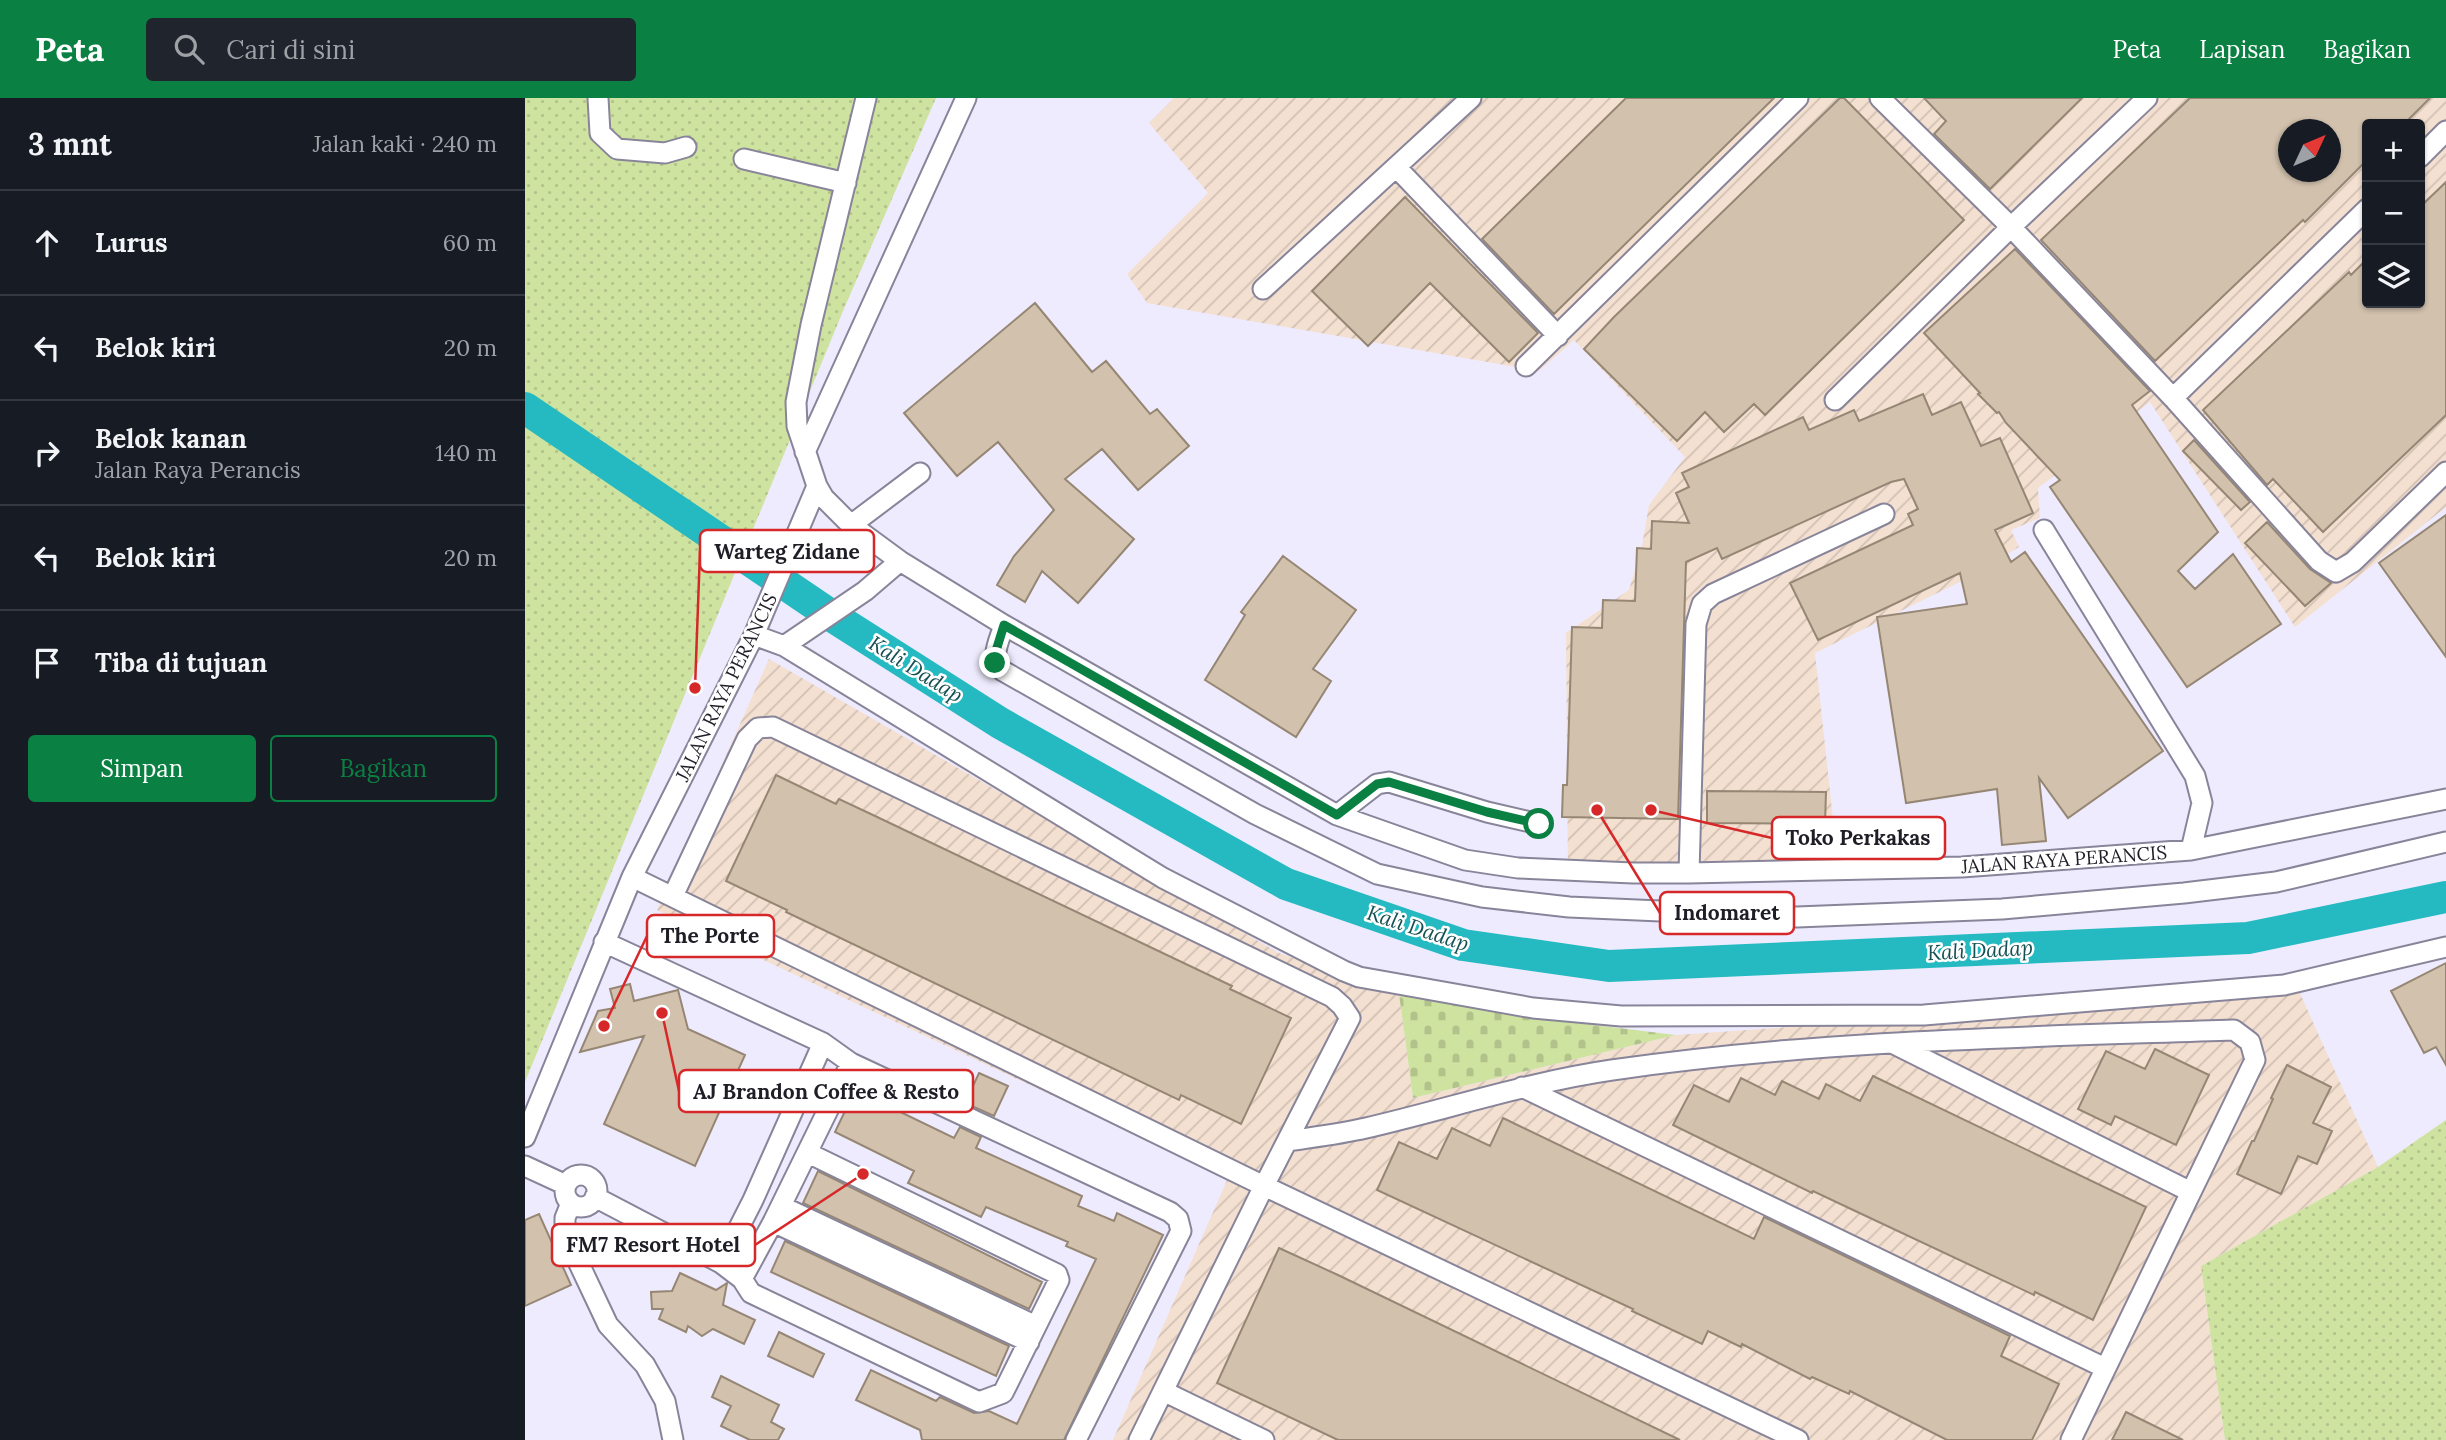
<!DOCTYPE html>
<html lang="id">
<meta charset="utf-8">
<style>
body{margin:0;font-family:Lora,serif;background:#20242c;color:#f1f3f6}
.controls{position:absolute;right:21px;top:21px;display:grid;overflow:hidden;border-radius:7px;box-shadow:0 2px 5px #0004}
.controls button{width:63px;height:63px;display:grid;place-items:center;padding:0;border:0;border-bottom:2px solid #363941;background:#171b24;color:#f1f3f6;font:35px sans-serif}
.compass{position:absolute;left:1753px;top:21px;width:63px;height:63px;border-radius:50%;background:#171b24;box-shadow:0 2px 5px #0004;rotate:46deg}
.stop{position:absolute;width:21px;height:21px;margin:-16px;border:5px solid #0b8043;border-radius:50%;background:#fff}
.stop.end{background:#0b8043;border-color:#fff;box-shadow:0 2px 7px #0008}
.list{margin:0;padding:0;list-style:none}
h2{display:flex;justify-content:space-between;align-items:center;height:91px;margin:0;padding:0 28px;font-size:30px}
h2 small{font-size:23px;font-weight:400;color:#9ea1a6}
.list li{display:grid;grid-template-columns:46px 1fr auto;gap:21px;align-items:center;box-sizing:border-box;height:105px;padding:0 28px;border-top:2px solid #363941}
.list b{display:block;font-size:26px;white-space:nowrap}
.list p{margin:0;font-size:23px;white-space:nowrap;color:#9ea1a6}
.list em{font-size:23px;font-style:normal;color:#9ea1a6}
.actions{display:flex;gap:14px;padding:21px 28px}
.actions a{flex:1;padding:16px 0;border:2px solid #0b8043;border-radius:7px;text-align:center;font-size:24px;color:#0b8043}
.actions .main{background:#0b8043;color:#fff}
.icon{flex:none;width:38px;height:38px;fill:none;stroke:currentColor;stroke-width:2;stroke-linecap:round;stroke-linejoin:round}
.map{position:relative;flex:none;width:1921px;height:1342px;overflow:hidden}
header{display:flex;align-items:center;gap:42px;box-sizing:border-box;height:98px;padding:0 35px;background:#0b8043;color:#fff}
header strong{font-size:33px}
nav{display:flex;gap:38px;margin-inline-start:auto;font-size:24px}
.search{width:490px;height:63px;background:#20242c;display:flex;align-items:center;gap:18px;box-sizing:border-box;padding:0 24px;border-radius:7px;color:#9ea1a6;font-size:26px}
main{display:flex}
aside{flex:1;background:#171b24}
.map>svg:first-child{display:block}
</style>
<header>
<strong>Peta</strong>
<div class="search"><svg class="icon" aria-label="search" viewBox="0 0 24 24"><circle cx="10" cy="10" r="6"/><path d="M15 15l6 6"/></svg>Cari di sini</div>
<nav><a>Peta</a><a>Lapisan</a><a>Bagikan</a></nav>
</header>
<main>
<aside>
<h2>3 mnt<small>Jalan kaki · 240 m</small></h2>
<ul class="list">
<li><svg class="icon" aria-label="ahead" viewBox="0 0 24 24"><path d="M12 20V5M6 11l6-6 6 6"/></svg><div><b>Lurus</b></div><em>60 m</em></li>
<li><svg class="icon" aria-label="left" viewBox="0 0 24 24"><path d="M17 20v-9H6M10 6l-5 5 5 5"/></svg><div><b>Belok kiri</b></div><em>20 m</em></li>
<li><svg class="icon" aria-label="right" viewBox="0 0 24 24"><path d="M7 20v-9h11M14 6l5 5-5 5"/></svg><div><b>Belok kanan</b><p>Jalan Raya Perancis</p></div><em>140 m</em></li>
<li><svg class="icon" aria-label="left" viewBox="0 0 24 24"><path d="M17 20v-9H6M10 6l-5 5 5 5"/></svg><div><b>Belok kiri</b></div><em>20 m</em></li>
<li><svg class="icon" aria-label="arrive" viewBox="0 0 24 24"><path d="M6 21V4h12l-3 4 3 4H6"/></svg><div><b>Tiba di tujuan</b></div></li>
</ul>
<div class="actions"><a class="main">Simpan</a><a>Bagikan</a></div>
</aside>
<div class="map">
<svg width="1921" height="1342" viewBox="0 0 1921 1342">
<defs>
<pattern id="industrial-furrows" width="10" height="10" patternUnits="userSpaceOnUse" patternTransform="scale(1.75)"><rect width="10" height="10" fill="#f4e0d1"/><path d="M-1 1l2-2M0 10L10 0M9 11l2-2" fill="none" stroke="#d1c0b3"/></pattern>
<pattern id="grass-dots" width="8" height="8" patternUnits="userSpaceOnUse" patternTransform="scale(1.75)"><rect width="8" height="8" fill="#cfe3a0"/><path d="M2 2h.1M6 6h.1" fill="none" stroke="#b1c28a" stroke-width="1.8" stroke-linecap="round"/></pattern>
<pattern id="cemetery-stones" width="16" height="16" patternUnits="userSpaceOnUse" patternTransform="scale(1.75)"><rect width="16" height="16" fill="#cfe3a0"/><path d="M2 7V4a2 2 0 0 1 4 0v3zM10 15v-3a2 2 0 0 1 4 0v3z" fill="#b1c28a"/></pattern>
</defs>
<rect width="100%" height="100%" fill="#efebfe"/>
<path fill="url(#industrial-furrows)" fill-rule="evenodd" d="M649 0H1921V409L1770 529 1625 304 1513 390 1515 420 1486 432 1494 449 1435 484 1290 555 1314 777 1043 781 1041 535 1104 492 1117 448 1124 407 1160 359 1049 242 1014 273 622 205 602 176 683 95 624 25ZM1842 26H1895V205H1842ZM1764 32H1806V74H1764Z
M244 561 754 855 874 896 888 1000 1151 937 1774 893 1853 1069 1676 1168 1700 1342H588L703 1080 132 812Z"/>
<path fill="url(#grass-dots)" d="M0 0H411L318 213 0 984Z
M1921 1022V1342H1700L1676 1168 1853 1069Z"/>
<path fill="url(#cemetery-stones)" d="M874 896 1012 920 1151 937 888 1000Z"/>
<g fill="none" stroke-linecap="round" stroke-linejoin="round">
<path stroke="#25bac1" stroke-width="32" d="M0 310 310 520 475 625 761 786 938 847 1084 868 1723 840 1921 799"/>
</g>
<path fill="#d1c1ad" stroke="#958774" stroke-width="2" fill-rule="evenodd" d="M1101 0H1249L1029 216 957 141Z
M1315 0H1319L1439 122 1240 317 1229 306 1199 334 1180 314 1152 343 1059 251 1089 219Z
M1399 0H1557L1465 91 1409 36 1421 23Z
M1665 0H1905L1879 26H1842V62L1780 124 1778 122 1630 263 1516 142ZM1763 32H1805V74H1763Z
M1921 84V317L1798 434 1748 381 1742 387 1678 312 1824 174 1826 177 1842 161V205H1895V109Z
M880 99 1013 235 984 264 905 185 843 248 787 193Z
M1490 151 1625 293 1607 307 1693 434 1653 473 1670 491 1708 456 1756 526 1662 589 1525 389 1535 382 1481 325 1474 314 1472 315 1453 296 1455 295 1399 235Z
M510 205 567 274 581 263 625 316 632 311 664 348 613 392 577 351 540 381 609 441 553 505 517 473 500 504 472 487 489 458 529 412 473 344 432 378 379 315Z
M1398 296 1407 317 1436 304 1456 348 1475 340 1508 415 1470 432 1486 464 1500 454 1638 653 1543 720 1514 680 1521 743 1477 747 1472 691 1381 705 1352 519 1442 506 1435 475 1293 542 1265 485 1388 427 1383 416 1393 411 1379 381 1366 384 1197 461 1192 450 1161 464 1153 721 1037 719 1038 687H1042L1047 529 1077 530 1078 502 1110 503 1112 450 1126 451 1127 423 1164 425 1151 395 1164 389 1157 375 1278 319 1284 332 1329 312 1334 323Z
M1669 342 1725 404 1716 412 1658 353Z
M1921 417V559L1854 465Z
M1742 424 1785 471 1806 485 1780 508 1720 445Z
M758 458 831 512 788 571 806 583 771 639 680 582 720 517 716 514Z
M251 677 311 706 314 701 348 717 707 888 705 891 766 920 716 1026 656 997 654 1002 261 814 262 812 201 783Z
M1182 693 1301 694 1300 726 1182 725Z
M1921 865V967L1911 949 1899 955 1866 893Z
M105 886 109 903 153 892 163 931 220 957 170 1068 79 1026 119 938 55 954 73 913 90 910 85 891Z
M1630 951 1684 977 1651 1047 1590 1018 1586 1027 1553 1011 1581 953 1620 971Z
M1762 967 1806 989 1788 1025 1807 1033 1792 1066 1773 1058 1756 1096 1712 1076 1727 1043H1729L1748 1001 1746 1000Z
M454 975 483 988 469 1018 440 1005Z
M1348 978 1621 1109 1568 1222 1510 1194 1509 1197 1326 1111 1288 1093 1287 1095 1148 1027 1169 987 1204 1004 1216 980 1250 997 1257 983 1294 1001 1301 986 1335 1003Z
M330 992 429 1040 435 1029 456 1039 451 1050 557 1098 553 1108 589 1123 592 1115 638 1137 539 1342H397L395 1332 331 1302 346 1272 411 1303 415 1299 449 1315 464 1313 492 1326 571 1161 541 1148 543 1144 461 1109 456 1119 383 1085 389 1073 310 1034Z
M978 1020 1229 1141 1239 1119 1485 1238 1476 1258 1534 1286 1507 1342H1422L1325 1293 1324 1296 1287 1279 1285 1281 1217 1246 1216 1249 1183 1233 1177 1246 1107 1213 1108 1211 852 1092 874 1044 912 1061 927 1030 965 1048Z
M293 1073 517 1184 504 1211 278 1105Z
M14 1116 46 1187 0 1208V1122Z
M260 1143 484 1248 471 1278 246 1174Z
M754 1150 813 1177 1155 1342H813L692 1285Z
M155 1175 191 1192 202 1185 198 1207 230 1222 219 1246 188 1231 177 1238 163 1228 161 1234 134 1221 138 1211H127L126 1194 147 1193Z
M254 1234 299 1256 288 1279 243 1258Z
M196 1278 254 1307 246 1324 259 1331 253 1342H225L196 1328 206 1308 187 1299Z
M1601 1314 1658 1342H1587Z"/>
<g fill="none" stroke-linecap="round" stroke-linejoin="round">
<g stroke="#888499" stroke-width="23">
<path id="minor" d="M73 0 75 35 92 51 140 55 161 49
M341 0 286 227 271 304 272 328 292 388 299 400 326 427 375 463 479 527 812 717 940 762 993 770 1108 775H1164L1437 769 1666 752 1921 701
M1355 0 1486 129 1648 300 1794 463 1811 474 1828 464 1921 374
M1895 59 1921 33
M219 61 321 85
M871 69 1033 238
M738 191 946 0
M1001 268 1273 0
M1648 300 1842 111
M1310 302 1486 129 1622 0
M280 354 441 0
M326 427 395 375
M1519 432 1670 678 1677 705 1666 752
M479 527C474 544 464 559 478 573L730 716 852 776 957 799 1044 809 1272 819 1477 811 1659 795 1751 784 1921 744
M229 537 259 548 340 493 375 463
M259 548 638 780 819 873 834 879 1008 910 1096 918 1399 917 1759 887 1921 849
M812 717 852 686 864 684 962 714 1014 726
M1164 775 1171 526 1177 506 1188 496 1359 416
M107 779 739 1088 825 920 817 908 807 899 248 629 233 630 222 641 148 798
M79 844 298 945 326 965 645 1114 653 1121 656 1133 551 1342
M1369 946 1666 1094
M997 989 1580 1270
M0 1039 107 779 229 537 292 388
M763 1043C789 1039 815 1036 841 1030 923 1011 1004 984 1087 972 1293 942 1502 939 1709 932L1725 944 1730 962 1546 1342
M0 1068 41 1087
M40 1093a16 16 0 1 1 32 0a16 16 0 1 1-32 0Z
M70 1099 196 1165 217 1181 226 1195 454 1304 478 1295 534 1182 532 1176 283 1055
M46 1105 40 1120V1136L83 1227 120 1267 140 1303 148 1342
M256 1108 511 1228
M248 1124 504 1244
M196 1165 228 1102 298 945
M217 1181 248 1124 326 965
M638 1293 739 1342
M614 1342 739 1088 1273 1342"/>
</g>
<use href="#minor" stroke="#fff" stroke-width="19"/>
</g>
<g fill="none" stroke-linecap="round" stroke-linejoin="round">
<path stroke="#0b8043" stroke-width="9" d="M470 565V556L479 527 812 717 852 686 864 684 962 714 1014 726"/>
</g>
<g text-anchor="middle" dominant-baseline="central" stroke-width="5" stroke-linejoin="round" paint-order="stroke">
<g font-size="19" fill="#1f1d26" stroke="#fff">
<text transform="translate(201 589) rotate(-64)">JALAN RAYA PERANCIS</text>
<text transform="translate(1539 761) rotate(-4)">JALAN RAYA PERANCIS</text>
</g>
<g font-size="21" font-style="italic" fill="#155053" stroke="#fff">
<text transform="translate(391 571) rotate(32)">Kali Dadap</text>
<text transform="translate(893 830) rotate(18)">Kali Dadap</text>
<text transform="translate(1455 852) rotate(-3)">Kali Dadap</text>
</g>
</g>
<path fill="none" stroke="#d62828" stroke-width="2.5" d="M170 590L175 453M1126 712L1247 740M1072 712L1135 815M79 928L122 838M137 915L154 993M338 1076L230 1147"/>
<g fill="#d62828" stroke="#fff" stroke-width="2.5">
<circle cx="170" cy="590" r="7"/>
<circle cx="1126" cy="712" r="7"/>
<circle cx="1072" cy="712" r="7"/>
<circle cx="79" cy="928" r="7"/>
<circle cx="137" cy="915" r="7"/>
<circle cx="338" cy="1076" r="7"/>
</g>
<g fill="#fff" stroke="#d62828" stroke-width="2.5">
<rect x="175" y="432" width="174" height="42" rx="7"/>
<rect x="1247" y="719" width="173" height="42" rx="7"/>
<rect x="1135" y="794" width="134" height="42" rx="7"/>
<rect x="122" y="817" width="127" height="42" rx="7"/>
<rect x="154" y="972" width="294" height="42" rx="7"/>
<rect x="27" y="1126" width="203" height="42" rx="7"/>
</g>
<g font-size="21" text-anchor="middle" font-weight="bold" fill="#1f1d26">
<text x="262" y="461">Warteg Zidane</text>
<text x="1333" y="747">Toko Perkakas</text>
<text x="1202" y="822">Indomaret</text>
<text x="185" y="845">The Porte</text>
<text x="301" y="1001">AJ Brandon Coffee &amp; Resto</text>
<text x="128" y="1154">FM7 Resort Hotel</text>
</g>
</svg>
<div class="controls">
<button>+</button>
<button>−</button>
<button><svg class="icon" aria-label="layers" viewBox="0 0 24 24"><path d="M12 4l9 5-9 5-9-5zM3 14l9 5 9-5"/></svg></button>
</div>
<svg class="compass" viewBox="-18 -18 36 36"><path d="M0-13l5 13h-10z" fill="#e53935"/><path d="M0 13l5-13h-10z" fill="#9ea1a6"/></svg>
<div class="stop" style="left:1014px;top:726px"></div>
<div class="stop end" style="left:470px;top:565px"></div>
</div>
</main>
